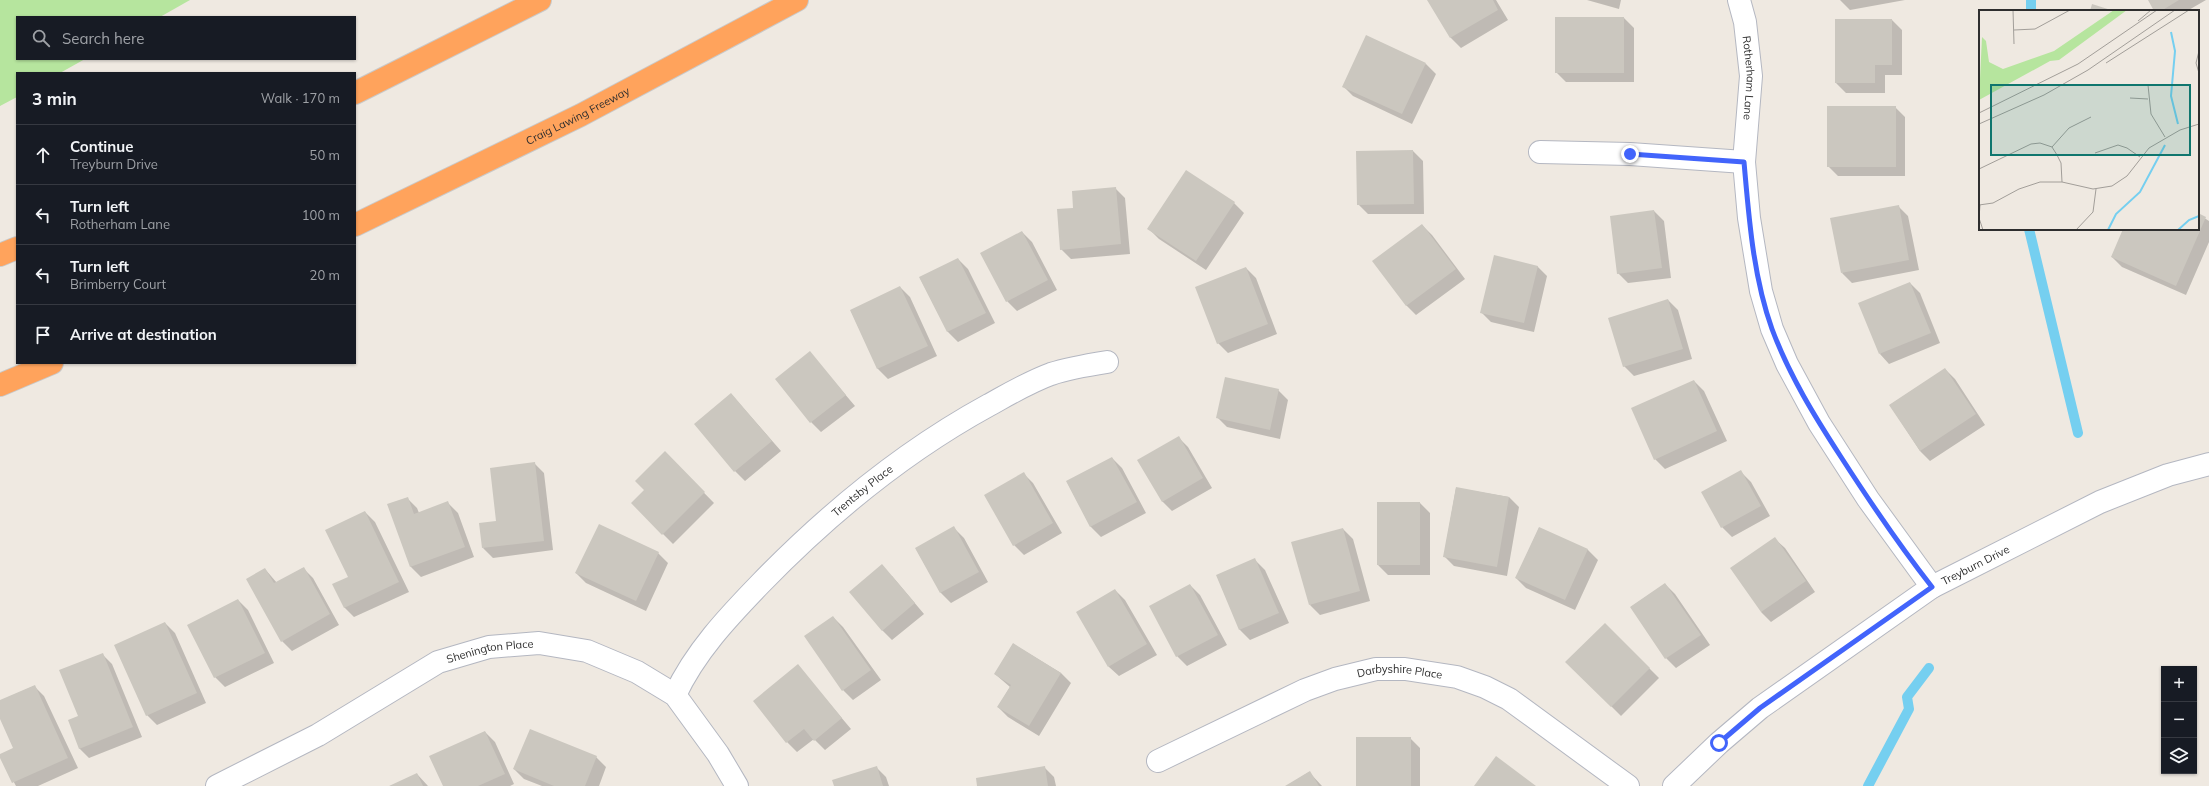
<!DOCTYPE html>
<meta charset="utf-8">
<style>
body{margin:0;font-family:Mulish,sans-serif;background:#242831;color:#f1f3f6}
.controls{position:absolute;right:12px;bottom:12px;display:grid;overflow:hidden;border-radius:0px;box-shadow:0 1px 3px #0004}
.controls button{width:36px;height:36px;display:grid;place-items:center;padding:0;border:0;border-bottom:1px solid #363941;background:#171b24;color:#f1f3f6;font:20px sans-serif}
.stop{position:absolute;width:12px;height:12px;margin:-9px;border:3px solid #4264fb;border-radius:50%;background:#fff}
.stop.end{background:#4264fb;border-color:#fff;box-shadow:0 1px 4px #0008}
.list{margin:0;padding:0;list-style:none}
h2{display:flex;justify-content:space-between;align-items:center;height:52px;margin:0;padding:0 16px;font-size:17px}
h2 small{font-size:13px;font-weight:400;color:#9ea1a6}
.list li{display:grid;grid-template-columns:26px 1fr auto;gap:12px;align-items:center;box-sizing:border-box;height:60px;padding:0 16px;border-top:1px solid #363941}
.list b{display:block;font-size:15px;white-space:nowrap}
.list p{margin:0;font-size:13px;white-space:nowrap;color:#9ea1a6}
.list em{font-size:13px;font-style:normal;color:#9ea1a6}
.icon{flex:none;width:22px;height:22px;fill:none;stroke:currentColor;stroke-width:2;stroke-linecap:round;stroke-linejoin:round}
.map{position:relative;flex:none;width:2209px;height:786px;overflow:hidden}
.search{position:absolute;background:#171b24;box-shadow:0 1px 3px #0004;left:16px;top:16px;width:340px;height:44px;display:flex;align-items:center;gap:10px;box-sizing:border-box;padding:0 14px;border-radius:0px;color:#9ea1a6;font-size:15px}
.panel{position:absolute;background:#171b24;box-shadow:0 1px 3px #0004;left:16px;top:72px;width:340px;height:292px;border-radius:0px}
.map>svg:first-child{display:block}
</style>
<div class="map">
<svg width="2209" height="786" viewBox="0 0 2209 786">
<rect width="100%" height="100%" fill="#efe9e1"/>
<path fill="#b6e59e" d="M0 0H190L160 17H17V59H85L60 73H17V97L0 106Z"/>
<path fill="#0003" d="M1428 0H1496L1508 20 1461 48 1451 38Z
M1587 0H1621L1619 9Z
M1840 0H1905L1850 10Z
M2149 0H2206L2187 11H2156Z
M1624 18 1634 28V82H1566L1556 72Z
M1836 20H1892L1902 30V75H1885V93H1846L1836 83Z
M1426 64 1436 74 1412 124 1353 96 1343 86Z
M1895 107 1905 117V176H1838L1828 166Z
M1413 151 1423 161 1424 214H1368L1358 204Z
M1115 188 1125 198 1130 254 1071 259 1061 249 1074 209Z
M1234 203 1244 213 1206 270 1159 239 1149 229Z
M1898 206 1908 216 1919 270 1852 283 1842 273Z
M1654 211 1664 221 1671 278 1628 283 1618 273Z
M2198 214 2209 221V242L2186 295 2122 267 2112 257 2124 229H2155L2162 232 2163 229H2198Z
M1422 225 1432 235 1465 279 1416 315 1406 305Z
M1022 232 1032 242 1057 290 1017 311 1007 301Z
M958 259 968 269 995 323 958 342 948 332 920 278Z
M1537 266 1547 276 1534 332 1491 322 1481 312Z
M1246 268 1256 278 1277 334 1228 353 1218 343Z
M1910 283 1920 293 1940 343 1889 364 1880 354Z
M900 287 910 297 937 356 888 379 878 369 851 311Z
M1668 300 1678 310 1692 359 1634 376 1624 366Z
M810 353 855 406 821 432 811 422Z
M1945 369 1955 379 1985 425 1930 461 1920 451 1890 405Z
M1694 381 1704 391 1727 441 1665 469 1655 459Z
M1278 390 1288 400 1280 439 1227 427 1217 417Z
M731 394 781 451 745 481 735 471Z
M1178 437 1188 447 1212 488 1172 511 1162 501Z
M665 453 714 503 673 544 632 503 645 490Z
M1112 458 1122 468 1146 513 1101 537 1091 527 1067 482Z
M534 463 544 473 553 550 493 558 483 548Z
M1741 472 1751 482 1770 516 1732 537 1722 527 1703 493Z
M1023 473 1033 483 1062 533 1024 555 1014 545Z
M1456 488 1509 497 1519 507 1507 576 1454 566 1444 556Z
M407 498 417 508 419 513 448 503 458 513 474 557 421 577 411 567 389 505Z
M1420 503 1430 513V575H1388L1378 565Z
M365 512 375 522 409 592 354 617 344 607Z
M954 528 964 538 988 582 951 603 941 593 916 549Z
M1539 528 1588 550 1598 560 1575 610 1526 588 1516 578Z
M1343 529 1353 539 1370 601 1320 615 1310 605Z
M1775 539 1785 548 1815 592 1771 622 1761 612Z
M658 553 668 563 646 611 586 583 576 573Z
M1255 560 1265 570 1289 623 1250 640 1240 630 1217 576Z
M303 568 313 578 339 625 292 651 282 641 265 569 277 583Z
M892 576 924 614 892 640 882 630Z
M1665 584 1675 594 1710 645 1676 668 1666 658 1631 607Z
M1190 585 1200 595 1227 645 1187 666 1177 656Z
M1115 590 1125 600 1157 655 1119 676 1109 667Z
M238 600 248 610 274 663 225 687 215 677Z
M833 617 843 627 881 680 853 700 843 690Z
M165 623 175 633 206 703 157 725 147 715Z
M1605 624 1659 678 1621 716 1567 662Z
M1013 644 1061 673 1071 683 1039 736 1008 717 998 707 1010 687 995 674Z
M102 654 112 664 142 737 89 758 79 748V717Z
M798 666 851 729 825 750 814 739 797 752 787 742Z
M34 686 44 696 78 768 38 786H16L0 756 14 748 0 717V701Z
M485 732 495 742 514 784 510 786H444Z
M1410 738 1420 748V786H1357Z
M596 757 606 767 599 786H542L524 779 514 769Z
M876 767 886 777 889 786H835Z
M1044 767 1054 777 1056 786H978Z
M1309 772 1322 786H1287Z
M417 774 428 786H392Z"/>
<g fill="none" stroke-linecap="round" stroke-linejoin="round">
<path stroke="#75cff0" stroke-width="10" d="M2031 11V0
M2029 229 2078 433
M1868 786 1909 709 1907 697 1929 668"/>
</g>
<path fill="#cbc7bf" d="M1427 0H1493L1498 10 1450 38Z
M2148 0H2179L2161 11H2154Z
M2092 4 2114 11H2090Z
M1555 17H1624V73H1555Z
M1835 19H1892V65H1875V83H1835Z
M1366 35 1426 63 1402 114 1342 87Z
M1827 106H1896V167H1827Z
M1413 150 1414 204 1357 205 1356 151Z
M1186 170 1235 202 1196 261 1147 229Z
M1116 187 1121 244 1060 250 1057 209 1073 208 1072 191Z
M1899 205 1909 260 1841 273 1830 218Z
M1654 210 1662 268 1617 274 1610 216Z
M2198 213 2206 217 2176 286 2111 257 2123 229 2161 231 2162 229H2198Z
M1422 224 1456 269 1406 306 1372 261Z
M1022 231 1048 280 1006 302 980 253Z
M1494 255 1538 266 1524 323 1480 313Z
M958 258 986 313 947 332 919 277Z
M1246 267 1268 324 1217 344 1195 287Z
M1910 282 1931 333 1879 354 1858 303Z
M900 286 928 346 877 369 850 310Z
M1668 299 1683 349 1623 367 1608 318Z
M810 351 846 395 810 423 775 379Z
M1945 368 1976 414 1920 451 1889 405Z
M1225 377 1279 389 1270 430 1216 418Z
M1694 380 1717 431 1654 460 1631 408Z
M731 393 772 441 734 472 694 424Z
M1179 436 1203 478 1162 502 1137 460Z
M665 451 705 492 662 535 631 503 644 490 635 481Z
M1112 457 1137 502 1090 527 1066 481Z
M535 462 544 541 482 548 479 523 496 521 490 468Z
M1741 470 1761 506 1721 528 1701 492Z
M1024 472 1053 523 1013 546 984 495Z
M1456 487 1509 497 1497 567 1443 557Z
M408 497 414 514 448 501 465 547 410 567 387 504Z
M1377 502H1420V565H1377Z
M365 511 399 582 344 608 332 584 348 577 325 530Z
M599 524 659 552 636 601 575 573Z
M954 526 979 572 940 593 915 548Z
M1539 527 1588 549 1565 600 1515 578Z
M1343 528 1360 591 1309 605 1291 542Z
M1775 537 1806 581 1761 612 1730 568Z
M1255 558 1279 613 1239 630 1216 575Z
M882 564 915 603 882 631 849 592Z
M304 567 330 614 281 642 246 579 265 568 274 583Z
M1665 583 1701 635 1665 659 1630 607Z
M1190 584 1218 635 1176 657 1149 606Z
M1115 589 1147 644 1108 667 1076 612Z
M238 599 265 653 214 678 187 625Z
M833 616 871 670 842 691 804 636Z
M165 622 197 693 146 716 114 645Z
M1605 623 1650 668 1611 707 1565 662Z
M1013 643 1061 673 1029 726 997 707 1011 685 994 674Z
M103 653 133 727 79 749 68 720 78 716 59 670Z
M798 664 842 718 814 741 804 729 786 743 753 701Z
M35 685 68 758 12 783 0 758V754L13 748 0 719V700Z
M530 729 597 756 585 786H554L513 769Z
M485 731 505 774 478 786H443L429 756Z
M1356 737H1411V786H1356Z
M1496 756 1536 786H1474Z
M877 766 883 786H834L832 780Z
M1045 766 1048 786H977L976 778Z
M1310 771 1319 786H1285Z
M417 773 423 786H389Z"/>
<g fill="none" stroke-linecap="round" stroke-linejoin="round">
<g stroke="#b4b7c1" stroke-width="24">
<g id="street">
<path id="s1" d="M1739 0 1745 22 1751 76 1744 162 1749 218 1761 291 1772 329 1787 364 1819 423 1868 499 1932 587"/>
<path d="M1540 152 1630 154 1744 162"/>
<path id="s2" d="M675 695C695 652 728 617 761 583 829 513 903 452 989 405 1009 394 1029 382 1051 374 1069 368 1088 365 1107 362"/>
<path id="s3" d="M1158 761 1305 690 1335 679 1376 669H1405L1457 677 1485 687 1509 699 1628 786"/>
<path id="s4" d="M217 786 318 735 438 662 489 647 539 643 587 651 637 672 675 695 718 754 737 786"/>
<path id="s5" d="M1674 786 1719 743 1760 708 1932 587 2100 502 2168 475 2209 464"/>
</g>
</g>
<g stroke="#c9c9c9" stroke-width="24">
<g id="highway">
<path d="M355 93 540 0"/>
<path id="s6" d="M355 225 581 115 797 0"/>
<path d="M0 255 17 248"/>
<path d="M0 385 52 363"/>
</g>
</g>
<use href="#street" stroke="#fff" stroke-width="22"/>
<use href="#highway" stroke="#ffa35c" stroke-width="22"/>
</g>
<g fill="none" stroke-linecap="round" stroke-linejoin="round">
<path stroke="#4264fb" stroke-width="5" d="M1630 154 1744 162C1749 218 1753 276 1772 329 1789 375 1815 417 1841 457 1870 502 1899 545 1932 587L1760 708 1719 743"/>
</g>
<g text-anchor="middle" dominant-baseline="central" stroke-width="4" stroke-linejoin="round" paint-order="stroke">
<g font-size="11" fill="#2e2e2e" stroke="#fff">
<text stroke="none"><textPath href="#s1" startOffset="79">Rotherham Lane</textPath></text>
<text stroke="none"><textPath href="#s6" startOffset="248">Craig Lawing Freeway</textPath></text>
<text stroke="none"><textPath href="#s2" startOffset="279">Trentsby Place</textPath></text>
<text stroke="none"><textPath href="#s5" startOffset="375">Treyburn Drive</textPath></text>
<text stroke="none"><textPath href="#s4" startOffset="307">Shenington Place</textPath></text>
<text stroke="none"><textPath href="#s3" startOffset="261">Darbyshire Place</textPath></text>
</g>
</g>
<g transform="translate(1979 10)">
<rect width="220" height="220" fill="#efe9e1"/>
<path d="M135 0H148L80 50 71 51 0 90 3 27 7 31 10 52 24 59 75 41Z" fill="#b6e59e"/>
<path fill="none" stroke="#75cff0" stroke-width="2" d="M192 22 196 41 192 86 199 114M129 220 137 204 161 182 186 135M199 220 210 210 220 206"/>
<path fill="none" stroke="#a29e99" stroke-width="1" d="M34 0 35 34M159 11 172 0M35 20 56 19 91 0M220 41 217 53 220 63M127 53 210 0M169 75 172 104 186 127M151 88 169 89M0 103 99 54 178 0M0 114 65 85 109 60 196 0M73 137 90 118 112 107M116 143 139 135 148 138 161 147M0 159 52 134 61 133 73 137 78 145 82 153 83 172M0 195 14 193 40 179 61 172H83L114 179 133 176 148 166 170 138 201 120 220 114M1 195 0 208 4 220M97 220 114 202 117 179"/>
<path fill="#0f766e" fill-opacity="0.15" stroke="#0f766e" stroke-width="2" d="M12 75H211V145H12Z"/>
<rect width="220" height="220" fill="none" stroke="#2e2e2e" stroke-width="2"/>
</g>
</svg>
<div class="controls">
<button>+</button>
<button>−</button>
<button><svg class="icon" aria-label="layers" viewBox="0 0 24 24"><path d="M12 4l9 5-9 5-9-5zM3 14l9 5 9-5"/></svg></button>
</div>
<div class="stop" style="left:1719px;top:743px"></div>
<div class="stop end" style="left:1630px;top:154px"></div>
<div class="search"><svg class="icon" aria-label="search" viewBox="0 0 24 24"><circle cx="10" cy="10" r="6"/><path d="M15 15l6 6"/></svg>Search here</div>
<section class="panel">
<h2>3 min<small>Walk · 170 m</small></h2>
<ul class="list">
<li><svg class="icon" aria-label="ahead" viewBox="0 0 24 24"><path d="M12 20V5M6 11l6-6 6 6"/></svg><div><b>Continue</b><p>Treyburn Drive</p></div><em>50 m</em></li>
<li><svg class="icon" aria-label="left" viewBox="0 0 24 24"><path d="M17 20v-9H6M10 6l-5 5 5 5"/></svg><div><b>Turn left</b><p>Rotherham Lane</p></div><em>100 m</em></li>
<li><svg class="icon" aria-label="left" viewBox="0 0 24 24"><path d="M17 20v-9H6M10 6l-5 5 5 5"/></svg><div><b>Turn left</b><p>Brimberry Court</p></div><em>20 m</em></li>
<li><svg class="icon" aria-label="arrive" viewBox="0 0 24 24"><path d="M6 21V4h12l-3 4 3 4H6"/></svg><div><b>Arrive at destination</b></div></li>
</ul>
</section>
</div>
